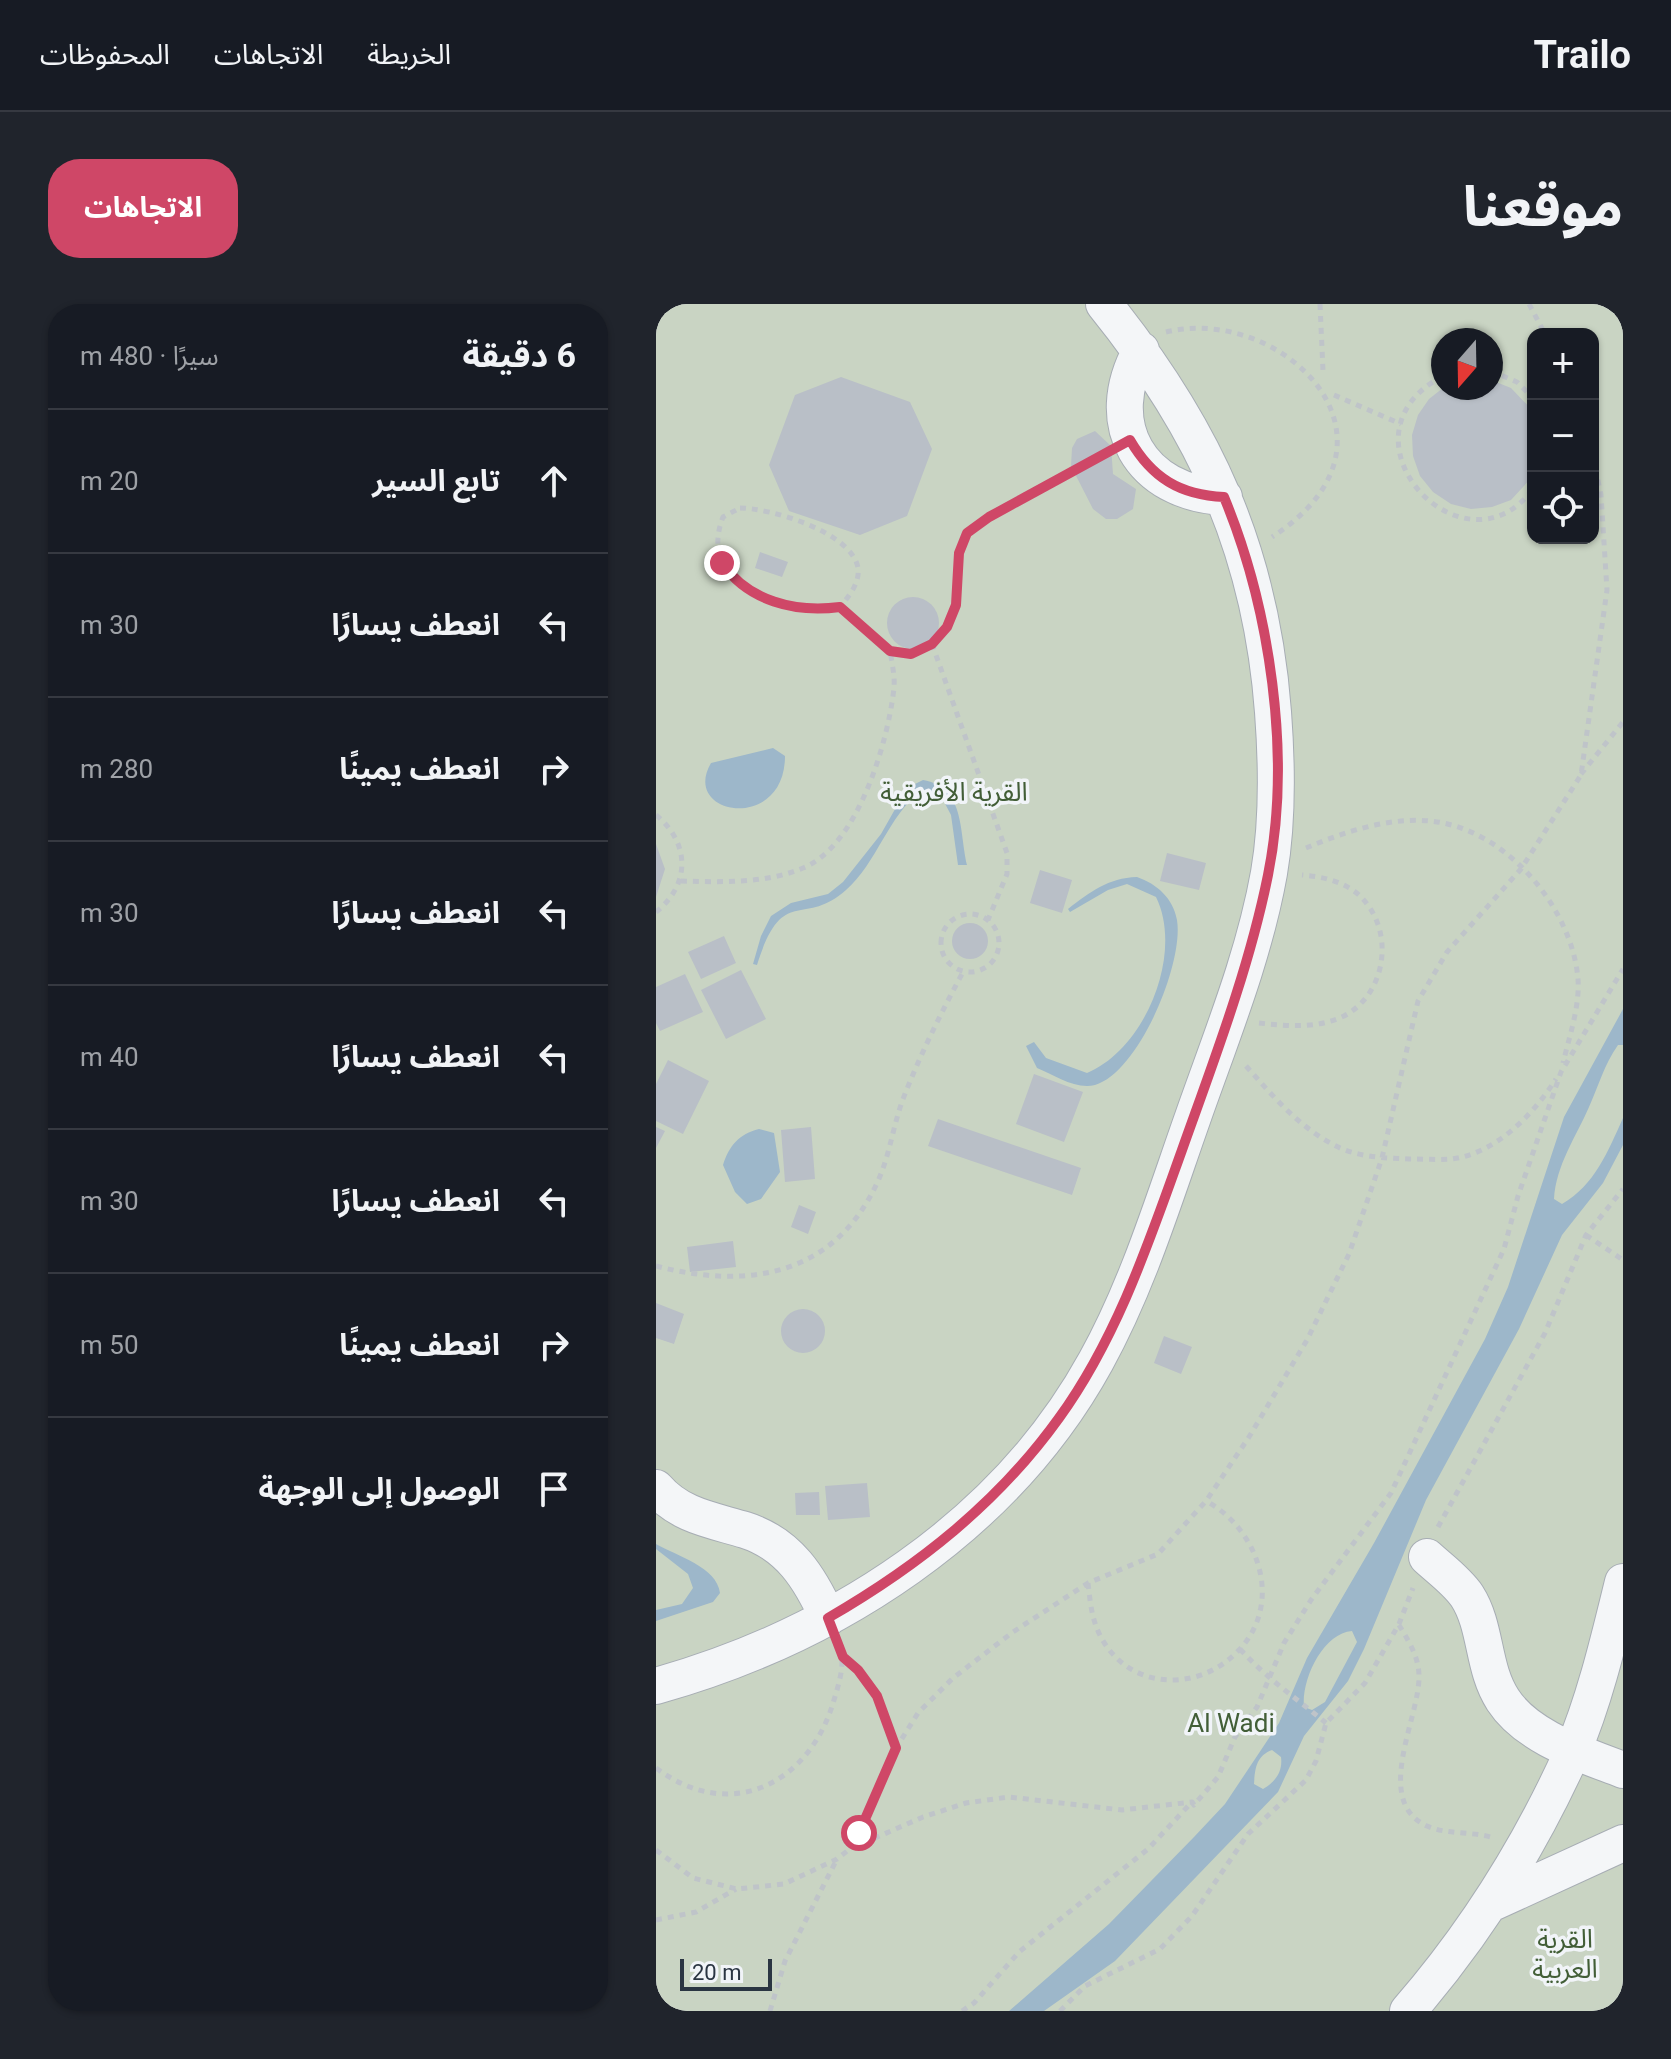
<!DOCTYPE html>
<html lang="ar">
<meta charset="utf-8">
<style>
body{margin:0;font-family:Roboto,"Noto Sans Arabic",sans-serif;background:#20242c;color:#f1f3f6;direction:rtl}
.controls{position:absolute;right:24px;top:24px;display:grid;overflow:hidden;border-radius:16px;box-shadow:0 2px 6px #0004}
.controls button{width:72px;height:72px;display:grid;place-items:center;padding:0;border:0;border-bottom:2px solid #363941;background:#171b24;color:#f1f3f6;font:40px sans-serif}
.compass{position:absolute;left:775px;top:24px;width:72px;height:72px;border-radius:50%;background:#171b24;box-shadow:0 2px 6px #0004;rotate:200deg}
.scale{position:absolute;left:24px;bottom:20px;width:92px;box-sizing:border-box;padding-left:8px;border:4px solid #2a3542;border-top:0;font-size:22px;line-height:28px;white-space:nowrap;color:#2a3542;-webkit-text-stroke:6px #f1f4f8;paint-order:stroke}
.stop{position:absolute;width:24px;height:24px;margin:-18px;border:6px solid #cf4767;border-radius:50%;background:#fff}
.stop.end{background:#cf4767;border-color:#fff;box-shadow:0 2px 8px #0008}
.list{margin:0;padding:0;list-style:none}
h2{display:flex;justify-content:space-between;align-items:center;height:104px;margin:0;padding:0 32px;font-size:34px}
h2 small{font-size:26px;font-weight:400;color:#9ea1a6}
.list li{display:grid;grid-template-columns:52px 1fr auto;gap:24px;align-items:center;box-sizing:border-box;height:144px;padding:0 32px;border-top:2px solid #363941}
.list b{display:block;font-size:30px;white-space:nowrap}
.list em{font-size:26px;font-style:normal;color:#9ea1a6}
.icon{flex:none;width:44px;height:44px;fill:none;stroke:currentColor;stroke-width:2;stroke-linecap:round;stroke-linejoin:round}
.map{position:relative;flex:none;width:967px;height:1707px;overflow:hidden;direction:ltr;border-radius:32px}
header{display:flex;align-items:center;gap:48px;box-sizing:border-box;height:112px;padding:0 40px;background:#171b24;border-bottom:2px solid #363941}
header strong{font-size:38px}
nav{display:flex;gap:44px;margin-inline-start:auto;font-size:28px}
.intro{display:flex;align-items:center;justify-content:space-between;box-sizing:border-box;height:192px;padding:0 48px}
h1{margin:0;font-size:56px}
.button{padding:20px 36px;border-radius:32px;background:#cf4767;color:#fff;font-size:28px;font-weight:700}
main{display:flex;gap:48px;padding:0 48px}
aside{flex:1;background:#171b24;border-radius:32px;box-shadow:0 2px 6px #0004}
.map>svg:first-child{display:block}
</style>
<header>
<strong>Trailo</strong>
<nav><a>الخريطة</a><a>الاتجاهات</a><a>المحفوظات</a></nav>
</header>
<div class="intro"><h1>موقعنا</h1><a class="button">الاتجاهات</a></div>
<main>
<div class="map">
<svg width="967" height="1707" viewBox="0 0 967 1707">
<rect width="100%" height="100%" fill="#e2e6ea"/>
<path fill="#c9d4c3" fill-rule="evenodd" d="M0 0H967V1707H0ZM877 30H937V234H877ZM787 36H835V84H787Z"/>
<path fill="#9db7ca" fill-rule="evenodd" d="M117 444 129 452C129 529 24 512 55 459Z
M267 476C309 483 303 526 311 561H302L295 511 285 492 265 487C232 512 221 559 190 586 146 625 127 579 101 661L97 660 105 632 115 612 135 599 172 590 187 578 225 530 251 484Z
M481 573C501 580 517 594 521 616 528 659 483 768 439 781 420 786 398 771 381 764L370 742 378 738 390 754 431 769C489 745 528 650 500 593L471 580 452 586 414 608 412 605C434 588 452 574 481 573Z
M967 705V741H962C948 761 943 781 933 803 920 833 900 861 898 895L906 900C939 881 952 847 967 814V841L947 879 906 931 863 1025 770 1196 708 1345 692 1377 648 1432 622 1488 459 1657 388 1707H353L453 1620 538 1533 569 1500 623 1419 651 1354 718 1239 829 1035 852 983 908 813ZM696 1327 701 1338 669 1398 656 1406 648 1403C645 1376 667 1329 696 1327ZM616 1446 625 1453C627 1468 619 1478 607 1485L598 1480C599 1465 600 1452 616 1446Z
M103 825 118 829 124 868 105 895 91 900 79 888 67 861C73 842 83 830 103 825Z
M0 1240C21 1252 61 1263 64 1289L57 1298 0 1317V1306L26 1300 37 1284 32 1270 0 1245Z"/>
<path fill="#b9bfc7" d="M185 73 254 98 276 145 251 212 204 231 133 207 113 161 139 91Z
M835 76 855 84 877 107V172L855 196 836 203 815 205 795 200 777 188 764 172 757 152 756 131 762 111 773 95 787 84H835Z
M439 127 455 142 457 170 480 185 477 205 461 215H450L437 205 415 162 416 144 421 135Z
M104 248 132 258 126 273 99 264Z
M231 319a26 26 0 1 1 52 0a26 26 0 1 1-52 0Z
M0 540 9 565 0 593Z
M511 549 550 559 543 586 504 577Z
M384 566 416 576 406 609 374 599Z
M296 637a18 18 0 1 1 36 0a18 18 0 1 1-36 0Z
M68 632 80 659 45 675 32 648Z
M85 666 110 715 70 735 45 686Z
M29 670 47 708 4 727 0 719V683Z
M12 756 53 777 27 830 0 817V780Z
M378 770 427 788 408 838 360 820Z
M282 815 425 864 416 891 272 842Z
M0 823 9 827 0 844Z
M155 823 159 875 129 878 125 826Z
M143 901 160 908 152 930 135 923Z
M77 937 80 963 34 968 31 943Z
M0 999 28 1010 18 1040 0 1034Z
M125 1027a22 22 0 1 1 44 0a22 22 0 1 1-44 0Z
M508 1032 536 1043 525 1070 498 1059Z
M211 1179 214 1213 172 1216 169 1182Z
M163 1188 164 1211H140L139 1189Z"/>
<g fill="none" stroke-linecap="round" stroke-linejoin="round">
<g stroke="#a7adb4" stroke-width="38">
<path id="minor" d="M485 46C444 120 484 189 568 193
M0 1184C24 1212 56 1216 89 1226 133 1240 154 1274 172 1314
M771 1253C784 1265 801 1277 811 1292 831 1323 826 1364 847 1396 872 1434 926 1450 967 1466
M0 1382C178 1332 349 1223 440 1057 482 981 508 895 537 813 565 733 598 653 613 569 622 517 621 461 617 408 605 247 549 125 448 0
M834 1600 967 1539
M752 1707C819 1630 874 1542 916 1449 939 1395 953 1335 967 1278"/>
</g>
<path stroke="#bfc4c9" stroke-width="5" stroke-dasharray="6 6" stroke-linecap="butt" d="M664 0 667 67
M873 0 889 30
M510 28C626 0 766 136 616 233
M835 67 861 78 877 94
M787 72C672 132 807 279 877 185
M678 91 745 120
M84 204C114 204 196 228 202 264 204 279 193 292 184 303 131 310 39 285 67 213Z
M184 303C208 327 246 372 279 336 289 326 298 314 300 300 304 278 295 248 311 229 330 206 419 166 449 150
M276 340 351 549V570L332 616
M925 470 967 418
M0 511C34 539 35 580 0 608
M650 544C688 528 733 513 774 517 849 524 916 603 922 675 924 702 913 734 907 759
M25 577C65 578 109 580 147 564 202 542 232 438 238 384 239 372 236 359 234 347
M285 639a29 29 0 1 1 58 0a29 29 0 1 1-58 0Z
M603 719C632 722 661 725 688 712 728 691 738 635 711 600 696 579 670 573 646 571
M590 762C616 791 641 821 676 840 699 853 727 854 753 855 767 855 782 856 796 855 840 849 877 811 900 775
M930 931 967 956
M0 962C92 986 179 972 222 877 234 850 237 822 247 795 264 751 285 709 307 668
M782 1223 889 1029 930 931 967 885
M432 1279C434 1295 435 1311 442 1327 468 1386 541 1391 583 1346 629 1297 601 1224 550 1197
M743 1321C752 1336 763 1353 763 1372 764 1413 716 1497 771 1522 791 1531 816 1527 838 1534
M584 1345C610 1374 640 1394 670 1419
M187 1353 214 1378 239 1443
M0 1464C74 1520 154 1480 178 1396 183 1379 190 1359 183 1342
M196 1544 267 1513 310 1499 353 1493 466 1506 536 1498 538 1501 562 1473 579 1433 601 1403 628 1339 655 1296 735 1189 848 945 862 892 905 768 967 665
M0 1546 37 1574 81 1585 128 1580 181 1555 195 1544 203 1529 240 1444 262 1409 297 1374 357 1328 432 1279 502 1250 550 1197 593 1133 651 1036 693 950 726 854 762 697 791 648 865 565 925 471 951 286 945 191 937 153
M0 1616 40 1608 80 1585
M114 1707 129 1657 181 1555
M306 1707 318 1699 363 1648 492 1545 535 1499
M404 1707 429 1682 504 1645 536 1612 592 1530 650 1476 660 1457 670 1419 709 1379 743 1320 757 1284"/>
<use href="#minor" stroke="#f4f6f8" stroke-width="36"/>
</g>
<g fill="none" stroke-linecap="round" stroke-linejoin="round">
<path stroke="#cf4767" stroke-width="10" d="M66 259C92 297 139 309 184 303L234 347 255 350 276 340 291 323 300 301 303 249 311 229 333 213 474 136C496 174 524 191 568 193 614 304 636 452 612 571 593 665 558 756 526 846 493 938 461 1034 403 1114 342 1199 262 1262 172 1314L187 1353 202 1366 221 1392 240 1444 203 1529"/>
</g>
<g text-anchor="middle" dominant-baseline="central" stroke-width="7" stroke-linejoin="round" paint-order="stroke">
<g font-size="26" fill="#425e37" stroke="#f1f4f8">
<text x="298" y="488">القرية الأفريقية</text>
<text x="575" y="1419">Al Wadi</text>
<text x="909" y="1635">القرية<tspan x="909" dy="30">العربية</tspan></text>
</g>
</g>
</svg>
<div class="controls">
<button>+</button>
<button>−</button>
<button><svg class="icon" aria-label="locate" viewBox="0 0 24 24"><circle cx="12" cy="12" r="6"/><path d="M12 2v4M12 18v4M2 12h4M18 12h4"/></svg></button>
</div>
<svg class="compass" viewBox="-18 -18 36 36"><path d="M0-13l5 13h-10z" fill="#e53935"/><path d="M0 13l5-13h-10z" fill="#9ea1a6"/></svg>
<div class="scale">20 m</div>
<div class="stop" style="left:203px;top:1529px"></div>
<div class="stop end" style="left:66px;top:259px"></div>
</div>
<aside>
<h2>6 دقيقة<small>سيرًا · 480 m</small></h2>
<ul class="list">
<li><svg class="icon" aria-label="ahead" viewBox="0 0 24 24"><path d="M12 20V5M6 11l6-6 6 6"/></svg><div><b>تابع السير</b></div><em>20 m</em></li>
<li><svg class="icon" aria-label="left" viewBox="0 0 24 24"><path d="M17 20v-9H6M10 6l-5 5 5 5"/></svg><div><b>انعطف يسارًا</b></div><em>30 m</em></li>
<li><svg class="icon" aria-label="right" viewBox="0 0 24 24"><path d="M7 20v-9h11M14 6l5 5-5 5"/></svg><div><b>انعطف يمينًا</b></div><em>280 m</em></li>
<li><svg class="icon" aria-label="left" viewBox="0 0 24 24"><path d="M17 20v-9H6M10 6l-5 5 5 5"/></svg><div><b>انعطف يسارًا</b></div><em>30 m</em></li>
<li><svg class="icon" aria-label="left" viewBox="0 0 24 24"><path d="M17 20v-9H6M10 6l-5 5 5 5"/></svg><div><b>انعطف يسارًا</b></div><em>40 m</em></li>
<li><svg class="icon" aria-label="left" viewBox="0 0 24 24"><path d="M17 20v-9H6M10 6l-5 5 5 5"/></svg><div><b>انعطف يسارًا</b></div><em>30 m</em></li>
<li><svg class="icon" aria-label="right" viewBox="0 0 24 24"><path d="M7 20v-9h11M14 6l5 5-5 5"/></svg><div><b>انعطف يمينًا</b></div><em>50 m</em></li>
<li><svg class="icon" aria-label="arrive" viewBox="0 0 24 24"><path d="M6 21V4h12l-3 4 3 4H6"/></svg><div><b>الوصول إلى الوجهة</b></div></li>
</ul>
</aside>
</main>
